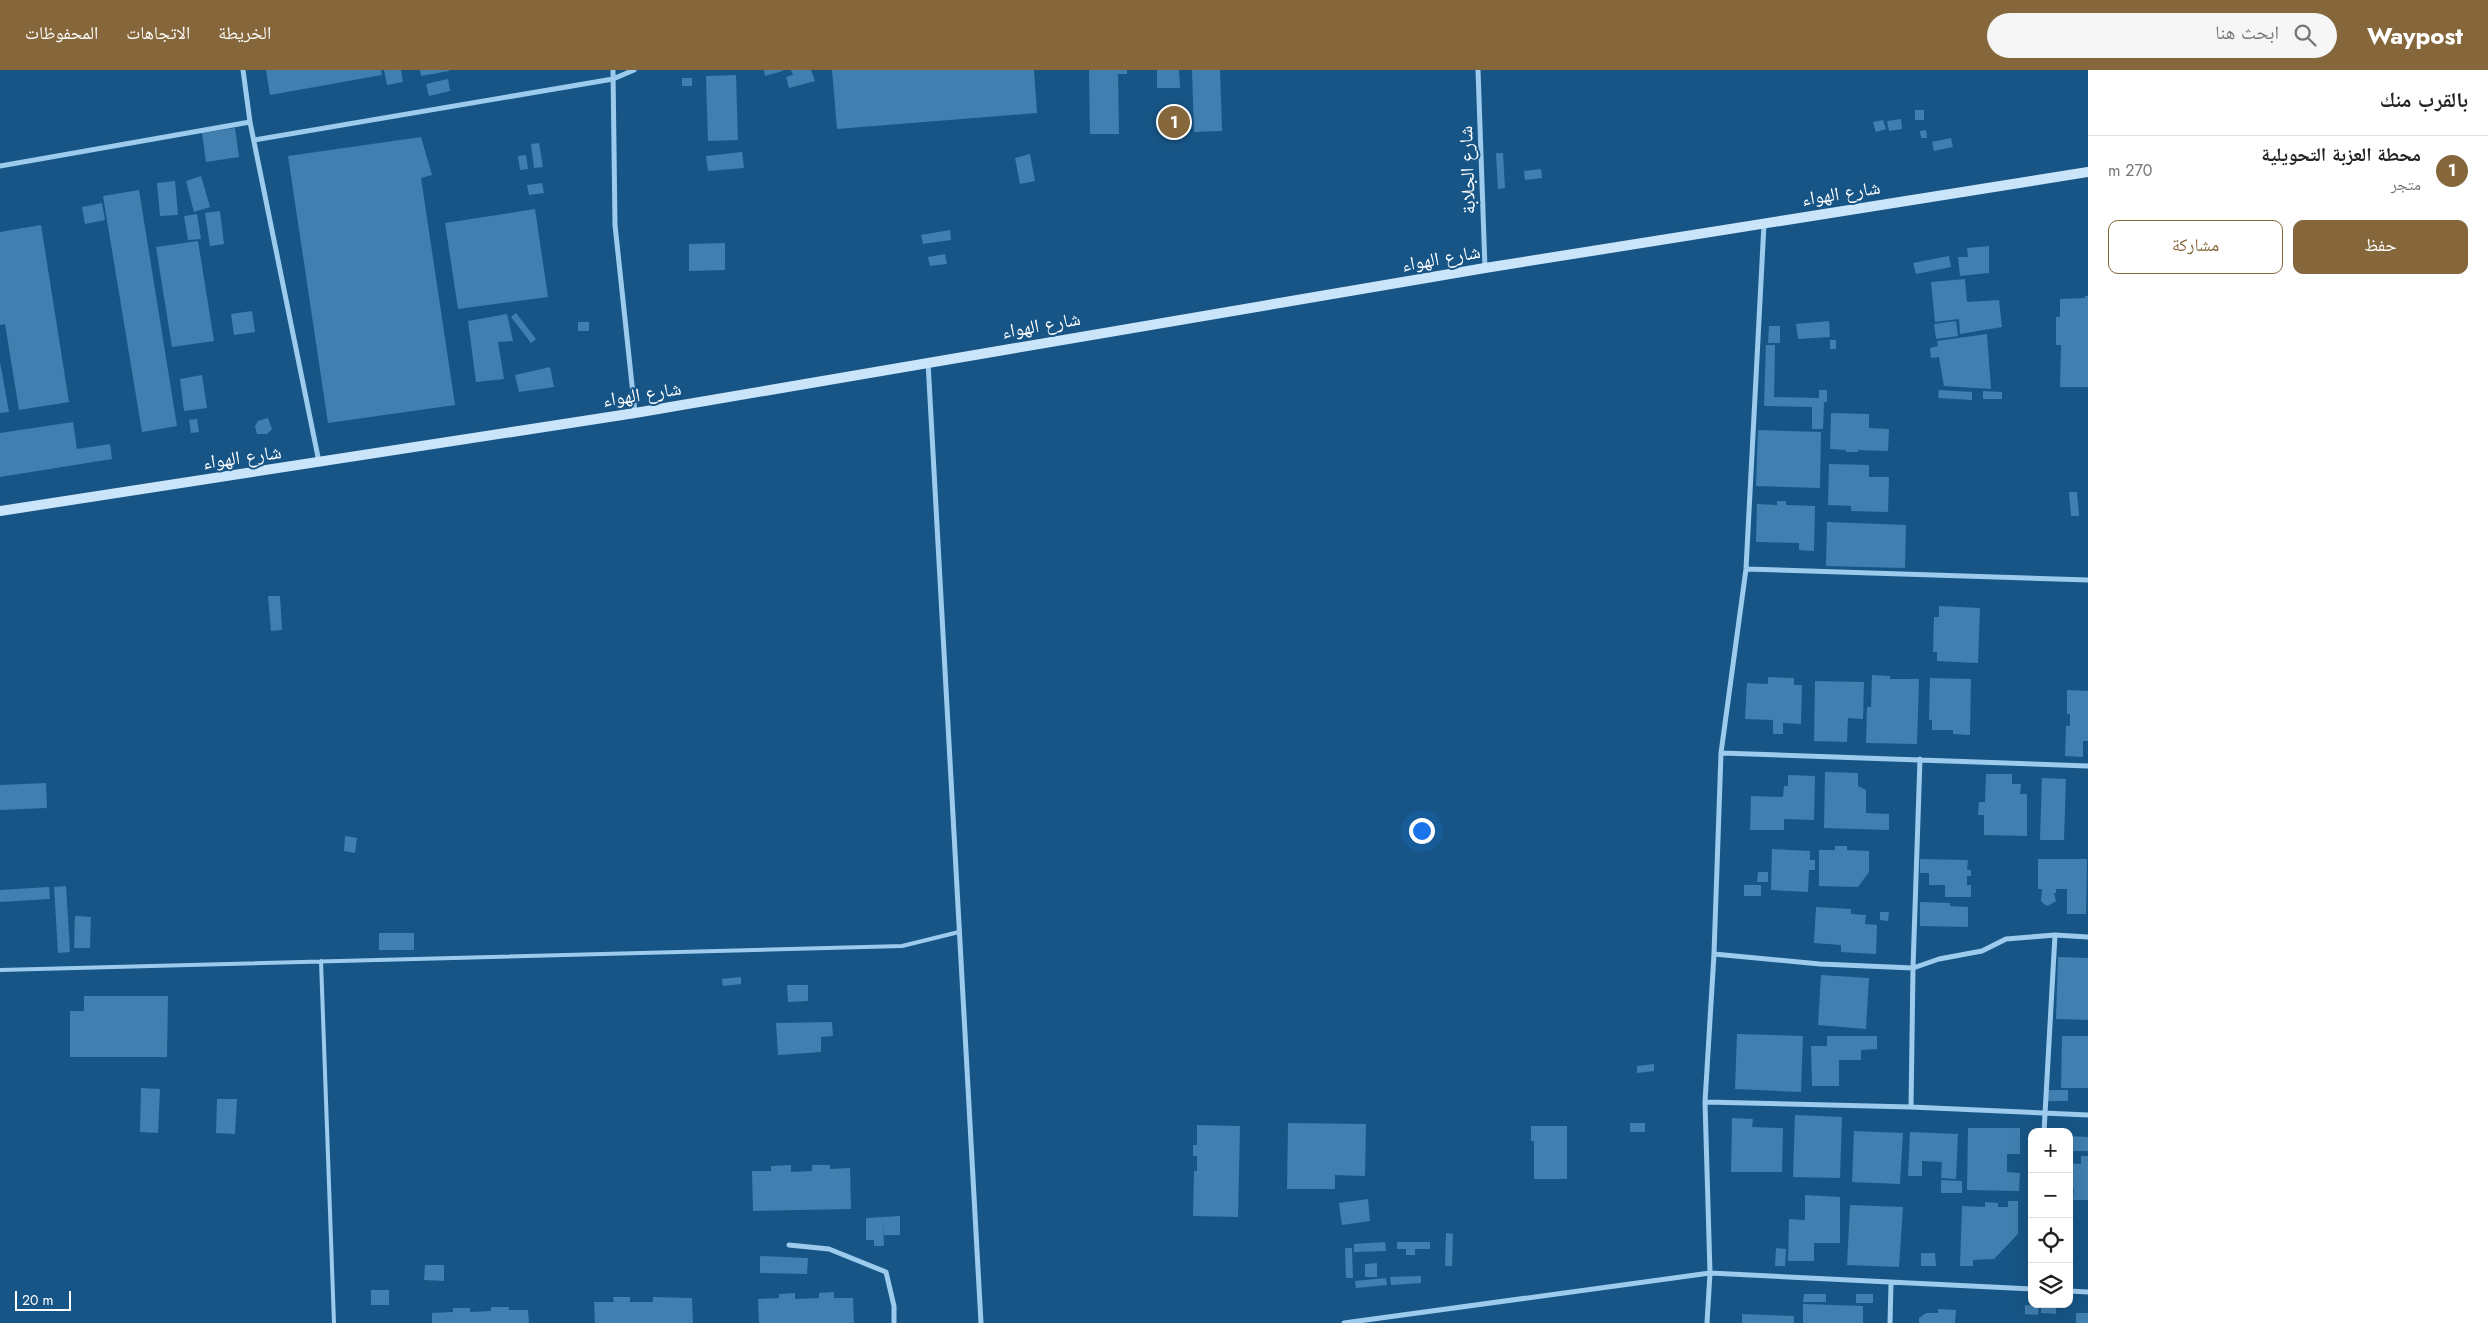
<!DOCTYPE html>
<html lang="ar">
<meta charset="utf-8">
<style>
body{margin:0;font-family:Jost,"Noto Naskh Arabic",sans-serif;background:#f6f6f6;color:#222;direction:rtl}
.controls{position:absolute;right:15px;bottom:15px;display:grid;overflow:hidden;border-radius:10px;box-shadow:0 5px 20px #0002}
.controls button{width:45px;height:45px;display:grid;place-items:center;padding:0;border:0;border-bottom:1px solid #e0e0e0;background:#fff;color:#222;font:25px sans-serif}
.scale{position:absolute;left:15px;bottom:12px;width:56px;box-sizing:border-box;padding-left:5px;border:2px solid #fff;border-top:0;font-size:14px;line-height:18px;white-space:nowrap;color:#fff;-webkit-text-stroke:4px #175586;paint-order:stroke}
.you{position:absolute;left:1421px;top:760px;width:18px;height:18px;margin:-12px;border:4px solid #fff;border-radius:50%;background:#1a73e8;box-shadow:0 0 0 8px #1a73e833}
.badge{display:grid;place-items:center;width:32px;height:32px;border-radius:50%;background:#85673b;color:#fff;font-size:16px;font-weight:700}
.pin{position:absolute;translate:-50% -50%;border:2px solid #fff;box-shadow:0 1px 5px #0006}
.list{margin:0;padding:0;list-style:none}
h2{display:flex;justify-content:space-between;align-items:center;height:65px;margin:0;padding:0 20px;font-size:21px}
h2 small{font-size:16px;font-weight:400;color:#767676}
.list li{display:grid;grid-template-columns:32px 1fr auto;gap:15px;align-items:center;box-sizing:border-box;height:70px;padding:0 20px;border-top:1px solid #e0e0e0}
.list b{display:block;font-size:19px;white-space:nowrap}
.list p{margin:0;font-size:16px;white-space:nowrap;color:#767676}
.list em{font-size:16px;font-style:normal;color:#767676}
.actions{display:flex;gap:10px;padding:15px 20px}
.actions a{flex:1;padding:11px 0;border:1px solid #85673b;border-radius:10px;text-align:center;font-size:18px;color:#85673b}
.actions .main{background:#85673b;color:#fff}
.icon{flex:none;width:28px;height:28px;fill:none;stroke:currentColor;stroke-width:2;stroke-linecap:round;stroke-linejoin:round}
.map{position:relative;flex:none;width:2088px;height:1253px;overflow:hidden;direction:ltr}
header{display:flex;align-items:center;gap:30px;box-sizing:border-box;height:70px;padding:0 25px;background:#85673b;color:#fff}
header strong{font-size:24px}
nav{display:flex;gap:28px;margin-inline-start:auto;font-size:18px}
.search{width:350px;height:45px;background:#f6f6f6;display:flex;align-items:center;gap:12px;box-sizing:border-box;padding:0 18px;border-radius:28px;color:#767676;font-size:19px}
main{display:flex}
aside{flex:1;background:#fff}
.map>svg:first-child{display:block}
</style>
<header>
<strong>Waypost</strong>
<div class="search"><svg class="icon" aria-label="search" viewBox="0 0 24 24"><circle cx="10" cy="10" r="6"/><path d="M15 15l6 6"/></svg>ابحث هنا</div>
<nav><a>الخريطة</a><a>الاتجاهات</a><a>المحفوظات</a></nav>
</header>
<main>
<aside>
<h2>بالقرب منك<small></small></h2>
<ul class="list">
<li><span class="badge">1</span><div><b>محطة العزبة التحويلية</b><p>متجر</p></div><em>270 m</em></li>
</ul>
<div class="actions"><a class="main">حفظ</a><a>مشاركة</a></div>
</aside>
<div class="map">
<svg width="2088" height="1253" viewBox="0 0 2088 1253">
<rect width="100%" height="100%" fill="#175586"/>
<path fill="#407fb0" d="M266 0H381L382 5 270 25Z
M384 0H401L403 12 387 15Z
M420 0H449V1L421 6Z
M764 0H783V1L765 6Z
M791 0H811L815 11 789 18 786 7 793 5Z
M832 0H1034L1037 43 837 59Z
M1089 0H1127V4H1118L1119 64H1090Z
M1157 0H1179L1180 18H1157Z
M1192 0H1220L1222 61 1194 62Z
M736 5 738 70 708 71 706 6Z
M682 8H692V16H682Z
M448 9 450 21 429 26 426 14Z
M1915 40H1924V50H1915Z
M1901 49 1902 59 1889 61 1887 51Z
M1883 50 1886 59 1876 62 1873 52Z
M235 58 239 87 206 92 202 63Z
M1926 60 1927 68H1921L1920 61Z
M421 67 432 105 421 108 455 335 328 353 288 86Z
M1951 68 1953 77 1934 81 1932 72Z
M539 73 543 97 534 98 531 74Z
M742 82 744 98 708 101 706 86Z
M1496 83H1503L1505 118 1498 119Z
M1030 84 1035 111 1020 114 1015 88Z
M526 85 528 99 520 100 518 86Z
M1541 99 1542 108 1525 110 1524 101Z
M201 106 210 137 194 142 186 111Z
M175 111 178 145 160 146 157 113Z
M542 113 544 123 529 125 527 115Z
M139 120 177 356 142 362 103 126Z
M102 133 105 150 85 154 82 137Z
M535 139 548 227 458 239 445 153Z
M220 141 224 174 210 176 205 143Z
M197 144 201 169 188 170 184 146Z
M41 155 69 332 19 340 5 254 0 255V162Z
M950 160 951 170 923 174 921 165Z
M198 171 214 271 172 277 156 177Z
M725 173V200L689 201V174Z
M1989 176V203L1960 206 1958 187H1968L1967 178Z
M945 184 947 194 930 196 928 187Z
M1949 186 1951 197 1916 204 1913 193Z
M1965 209 1967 232 1999 230 2002 257 1960 264 1959 249 1935 252 1931 212Z
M2085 226H2088V317H2060L2061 275H2056V247H2060V229L2085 228Z
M252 241 255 262 234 265 231 244Z
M516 243 536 269 531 273 511 247Z
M507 244 513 271 498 272 504 309 476 312 468 251Z
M1829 251 1830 267 1798 269 1796 254Z
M1956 251 1958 266 1936 269 1934 254Z
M578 252H589V261H578Z
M1769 256H1780V273H1768Z
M1987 264 1991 319 1944 316 1939 287 1931 288 1930 278 1938 276 1937 271Z
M1830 270H1836V279H1830Z
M1766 275H1775L1774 327 1819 328V320H1827V332H1824L1823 359H1812V337L1764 336Z
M0 292 9 342 0 343Z
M550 297 554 317 519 322 515 305Z
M202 305 207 338 184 341 180 309Z
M1939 320 1972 322V330L1938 328Z
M1983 321 2002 322V329H1983Z
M1831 343 1869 344V358L1889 359 1888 381 1858 380V382H1846V380L1830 379Z
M268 348 272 359 267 364H257L255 356 258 351Z
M197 349 199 362 191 363 189 350Z
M73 352 77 379 110 374 112 389 0 407V363Z
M1758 360 1821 362 1820 418 1756 416Z
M1829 394 1869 395V407H1889L1888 442 1851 441V436L1828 435Z
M2069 422H2077L2079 446H2071Z
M1777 431H1786V435L1815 436 1814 481 1799 480V473L1756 472 1757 434 1777 435Z
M1827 452 1906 455 1905 498 1826 496Z
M268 526H280L282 560 271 561Z
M1939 536 1980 538 1978 593 1937 591V582H1933L1934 547H1939Z
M1872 605 1890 606V609H1919L1917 674 1866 673 1867 637H1871Z
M1768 607 1794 608V615H1802L1801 654 1783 653V664H1773V650L1745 649 1747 613 1768 614Z
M1930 608 1971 609 1970 665 1953 664V660H1932V650H1929Z
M1815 611 1864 612 1863 649 1848 648 1847 672 1814 671Z
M2067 620 2088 621V671H2083V687L2065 686 2066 656H2070V644H2067Z
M1825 702 1858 703V716L1866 720V743L1889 744V760L1824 758Z
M1986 704H2012V714H2021L2020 724H2027V766L1984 765V745H1978L1979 732H1985Z
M1788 705 1815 706 1814 750 1784 749V760H1750L1751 726 1783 727 1784 716H1788Z
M2042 708 2066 709 2064 770H2040Z
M46 713 47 738 0 740V715Z
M345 766 357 768 355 783 344 781Z
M1835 776H1847V780L1869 781V802L1858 817 1819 816V780H1835Z
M1772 779 1810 781V790H1815V800H1809L1808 822 1771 820Z
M1920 789 1968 790 1967 800H1971V806H1967V815H1971V827H1945V815H1929V803H1920Z
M2038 789H2087L2086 844H2067V819H2056V823H2054L2056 831 2048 836 2044 834 2041 831 2042 819H2038Z
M1758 802H1768V812H1757Z
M1744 815H1761V826H1744Z
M66 816 70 882 58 883 54 817Z
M49 817 50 829 0 832V820Z
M1920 832 1950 833V836L1968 837V857L1920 856Z
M1816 837 1851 839V844L1866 845 1865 854 1877 855 1876 884 1841 882V875L1814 873Z
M1880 842H1889L1888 851 1880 850Z
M75 846 91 847 90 878H74Z
M379 863H414V880H379Z
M2058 887 2088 888V950L2056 949Z
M1821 905 1869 908 1866 959 1818 955Z
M741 907V914L723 916 722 909Z
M787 915H808V931L788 932Z
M84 926H168L167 987H70V941H84Z
M832 952 833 966 821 967V982L778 985 776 953Z
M1737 964 1803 966 1801 1022 1735 1019Z
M1827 966H1877V979L1861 980V990H1839V1016H1812L1811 976H1827Z
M2062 966H2088V1018H2061Z
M1654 994V1001L1637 1003V996Z
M141 1018 160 1019 158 1063 140 1062Z
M2047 1020H2068V1031H2047Z
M217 1029H237L235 1064 216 1063Z
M1795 1045 1842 1047 1840 1108 1793 1107Z
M1732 1048 1753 1049 1752 1057 1783 1058 1782 1102H1731Z
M1288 1053 1366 1054 1365 1106 1335 1105V1119H1287Z
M1630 1053H1645V1062H1630Z
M1197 1055 1240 1056 1238 1147 1193 1146 1194 1101H1197V1086H1193V1075H1197Z
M1531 1056H1567V1109H1534V1071H1531Z
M1968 1058H2020V1084H2007V1102L2020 1103 2019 1121 1967 1120Z
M1854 1061 1903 1063 1900 1114 1852 1112Z
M1910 1062 1958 1064 1956 1109 1941 1108 1942 1092 1922 1091V1106H1908Z
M2069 1066 2088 1067V1081H2069Z
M2081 1086H2088V1130H2073L2074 1119H2069V1093L2081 1094Z
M791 1095V1102L812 1101V1095H830V1099L850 1098 851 1139 753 1141 752 1101H771V1096Z
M1941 1110 1962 1111V1123H1941Z
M1805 1125 1840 1127V1173H1814V1191H1788L1789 1149 1805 1150Z
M1368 1129 1370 1151 1342 1155 1339 1133Z
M2008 1131H2018V1164L1994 1189 1973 1190V1196H1960L1962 1136 1985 1137V1132L1998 1133V1137H2008Z
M1850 1135 1903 1137 1899 1197 1847 1195Z
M900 1146V1165H884L883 1149 884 1176H874V1170H866V1148Z
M1446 1163 1453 1164 1452 1196H1445Z
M1385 1172 1386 1181 1354 1182V1174Z
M1397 1172H1430V1179H1415V1185H1406V1179H1397Z
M1345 1178H1352L1353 1208H1346Z
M1776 1178 1786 1179 1785 1196H1775Z
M1921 1183H1935L1936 1196H1921Z
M760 1186 808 1188 807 1204 760 1203Z
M1377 1193V1207H1365V1194Z
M425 1195H444V1211L424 1210Z
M1421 1206V1213L1391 1215 1390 1207Z
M1386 1208 1387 1215 1356 1218 1355 1211Z
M371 1220H389V1235H371Z
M834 1222V1228H853L854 1253H759L758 1229 779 1228V1224L795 1223V1229L819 1228V1223Z
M1804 1224H1826V1232H1803Z
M1856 1224H1873V1233H1856Z
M613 1227H630V1232H653V1227L692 1228 693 1253H595L594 1232H614Z
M1803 1234 1863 1236V1253H1803Z
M2025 1235 2039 1236 2038 1245 2025 1244Z
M2041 1235H2056V1244L2041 1243Z
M491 1237H509V1240H528L529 1253H432V1243L453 1242V1238H470V1242L491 1241Z
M1938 1239 1956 1240 1955 1253H1919V1248L1926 1243H1938Z
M2076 1243H2088V1253H2076Z
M1742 1244 1794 1246V1253H1742Z"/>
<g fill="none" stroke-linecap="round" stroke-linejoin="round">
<path stroke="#9dcbed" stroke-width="4" d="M321 891 334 1253
M0 900 902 876 959 862"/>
<path stroke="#9dcbed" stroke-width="5" d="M243 0 250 52 319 392
M613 0 615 155 635 343
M1478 0 1485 198
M254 70 613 9 634 0
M0 96 250 52
M928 292 981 1253
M1746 499 2088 510
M1721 683 2088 696
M1714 884 1820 894 1913 898 1939 889 1982 881 2006 869 2055 865 2088 867
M1705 1032 1911 1037 2088 1045
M1911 1037 1913 898 1920 689
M2044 1062 2055 865
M789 1175 829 1179 886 1202 894 1236V1253
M2069 1221 2088 1222
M1344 1253 1710 1203 2032 1219
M1707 1253 1710 1203 1705 1032 1714 884 1721 683 1746 499 1764 154
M1890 1253 1891 1214"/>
<path stroke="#cae4f9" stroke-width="10" d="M0 441 635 343 1485 198 2088 102"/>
</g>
<g text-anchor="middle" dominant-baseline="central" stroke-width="4" stroke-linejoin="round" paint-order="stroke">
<g font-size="19" fill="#fff" stroke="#175586">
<text transform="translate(1467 100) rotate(-92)">شارع الجلابة</text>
<text transform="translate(1841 123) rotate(-9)">شارع الهواء</text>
<text transform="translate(1441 188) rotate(-10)">شارع الهواء</text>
<text transform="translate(1041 255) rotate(-10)">شارع الهواء</text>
<text transform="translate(642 324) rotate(-9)">شارع الهواء</text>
<text transform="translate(242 387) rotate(-8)">شارع الهواء</text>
</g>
</g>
</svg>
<div class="controls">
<button>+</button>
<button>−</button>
<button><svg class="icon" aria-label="locate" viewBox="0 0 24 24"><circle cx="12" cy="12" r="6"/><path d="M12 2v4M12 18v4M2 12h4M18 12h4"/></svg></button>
<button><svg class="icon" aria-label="layers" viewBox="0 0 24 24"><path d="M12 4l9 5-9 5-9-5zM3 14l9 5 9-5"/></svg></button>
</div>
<div class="scale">20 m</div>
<div class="you"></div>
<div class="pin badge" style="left:1174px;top:52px">1</div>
</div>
</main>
